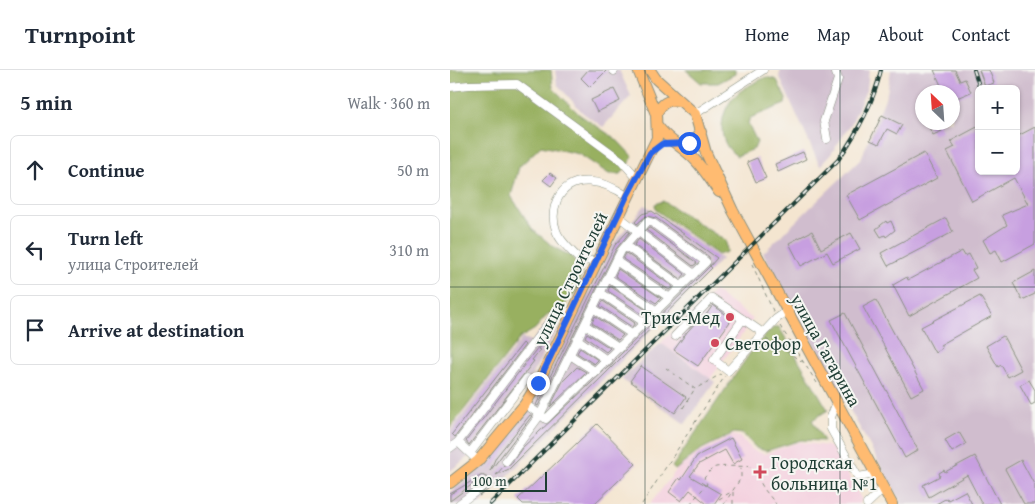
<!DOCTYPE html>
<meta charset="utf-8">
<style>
body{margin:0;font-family:"Gentium Book Plus",serif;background:#f6f6f7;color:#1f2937}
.controls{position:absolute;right:15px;top:15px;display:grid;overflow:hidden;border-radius:8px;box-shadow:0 1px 4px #0004}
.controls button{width:45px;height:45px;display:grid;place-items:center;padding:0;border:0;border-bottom:1px solid #e0e1e3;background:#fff;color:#1f2937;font:25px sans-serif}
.compass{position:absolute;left:465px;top:15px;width:45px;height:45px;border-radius:50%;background:#fff;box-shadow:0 1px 4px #0004;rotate:335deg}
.scale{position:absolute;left:15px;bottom:12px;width:82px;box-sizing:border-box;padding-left:5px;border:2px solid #1f3d34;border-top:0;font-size:14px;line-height:18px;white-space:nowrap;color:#1f3d34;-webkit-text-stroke:4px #f6f6f2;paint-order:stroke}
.stop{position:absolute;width:15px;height:15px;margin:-11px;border:4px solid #2563eb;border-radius:50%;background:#fff}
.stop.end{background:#2563eb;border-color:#fff;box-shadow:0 1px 5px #0008}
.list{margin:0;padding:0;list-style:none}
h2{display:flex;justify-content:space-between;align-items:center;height:65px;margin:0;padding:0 20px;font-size:21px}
h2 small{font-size:16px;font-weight:400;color:#747a83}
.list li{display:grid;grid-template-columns:32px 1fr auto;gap:15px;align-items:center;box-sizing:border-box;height:70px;margin:0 10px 10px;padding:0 10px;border:1px solid #e0e1e3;border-radius:8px}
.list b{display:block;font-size:19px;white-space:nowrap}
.list p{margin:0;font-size:16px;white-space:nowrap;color:#747a83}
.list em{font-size:16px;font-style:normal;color:#747a83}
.icon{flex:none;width:28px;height:28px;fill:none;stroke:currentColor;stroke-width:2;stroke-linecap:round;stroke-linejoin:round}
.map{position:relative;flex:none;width:585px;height:434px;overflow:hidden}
header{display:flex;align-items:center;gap:30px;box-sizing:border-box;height:70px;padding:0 25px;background:#fff;border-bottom:1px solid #e0e1e3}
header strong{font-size:24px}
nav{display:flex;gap:28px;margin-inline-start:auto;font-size:18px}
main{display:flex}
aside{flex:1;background:#fff}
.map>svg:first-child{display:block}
</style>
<header>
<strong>Turnpoint</strong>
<nav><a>Home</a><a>Map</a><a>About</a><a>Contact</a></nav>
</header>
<main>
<aside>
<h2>5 min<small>Walk · 360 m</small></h2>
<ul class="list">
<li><svg class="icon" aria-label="ahead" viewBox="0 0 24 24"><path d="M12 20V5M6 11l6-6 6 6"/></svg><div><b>Continue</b></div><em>50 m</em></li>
<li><svg class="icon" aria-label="left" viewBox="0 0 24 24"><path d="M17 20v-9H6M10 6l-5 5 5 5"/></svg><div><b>Turn left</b><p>улица Строителей</p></div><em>310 m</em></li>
<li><svg class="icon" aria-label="arrive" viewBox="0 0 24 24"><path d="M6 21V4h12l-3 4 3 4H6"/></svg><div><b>Arrive at destination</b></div></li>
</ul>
</aside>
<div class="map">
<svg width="585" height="434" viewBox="0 0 585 434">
<rect width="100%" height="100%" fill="#f6f6f2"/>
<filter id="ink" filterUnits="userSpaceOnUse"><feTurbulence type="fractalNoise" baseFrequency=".02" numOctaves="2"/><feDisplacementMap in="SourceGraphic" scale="10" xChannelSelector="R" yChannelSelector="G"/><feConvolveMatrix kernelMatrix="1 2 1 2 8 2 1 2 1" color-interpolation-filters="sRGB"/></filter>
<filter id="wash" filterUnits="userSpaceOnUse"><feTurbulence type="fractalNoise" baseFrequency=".0096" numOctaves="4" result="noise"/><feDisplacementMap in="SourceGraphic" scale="20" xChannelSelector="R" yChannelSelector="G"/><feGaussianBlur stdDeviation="1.12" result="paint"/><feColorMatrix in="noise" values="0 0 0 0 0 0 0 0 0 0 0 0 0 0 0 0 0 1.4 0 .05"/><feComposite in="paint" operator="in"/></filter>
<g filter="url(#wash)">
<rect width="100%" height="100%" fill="#f4e5d0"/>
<path fill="#f4cfde" d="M264 221 303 249 260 309 211 273Z
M282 365 290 367 303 380 314 384 349 372 377 376 384 379 412 430 409 434H200L228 398 249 382Z"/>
<path fill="#d0bdce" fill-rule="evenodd" d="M105 0H169L181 26 153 57 133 43 107 14Z
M331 0H419L417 18 401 54 381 84 370 96 329 6Z
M441 0H585V434H452L313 183 411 89 437 23ZM529 19H566V101H529ZM472 22H502V52H472Z
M195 135 272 189 30 434H0V422L32 397 82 335 163 174Z
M103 245 112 251 81 306 27 380 0 401V361L72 268 81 272Z
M211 273 265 312 235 354 171 309Z"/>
<path fill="#98b061" stroke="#5c764a" d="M0 0H101L103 18 130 45 166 69 183 87 171 104H159L129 84 91 76 69 97 61 126 83 160 105 178 121 186 132 201 126 221 113 237 98 244 85 259 70 268 0 358Z
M236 0H285V4L268 13H251Z
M316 7 327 10 336 29 335 34 300 48 298 53 307 72 304 79 287 86C264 72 270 38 288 23 296 16 307 12 316 7Z
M213 131 276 171 277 182 268 185 206 140 205 134Z
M324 257H329L378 340 362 350 374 371 351 370 316 381 306 378 293 364 284 363 252 379 225 400 222 397 307 273Z"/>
<g id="blocks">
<path fill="#c79fe0" d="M138 0H157L140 17 131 8Z
M484 0H505L510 11 515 9 521 22 502 30V22H494Z
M529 0H539L544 13 535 16Z
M164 19 170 31 147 42 141 30Z
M432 45 452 55 447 64 437 59 429 74 420 70Z
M476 52H488L492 61 483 65Z
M529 56V101H566V67L585 57V174L552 192 546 180 540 183 533 170 557 155 552 145 578 134 564 108 522 131 497 81 505 77 501 71Z
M353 82 356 89 328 102 325 94Z
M474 83 487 108 410 150 396 125Z
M307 88 316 108 306 112 297 92Z
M100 103 107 108 101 116 93 110Z
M202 141 267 188 260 196 262 198 59 399 46 405 54 396 60 395 72 378 158 297 162 295 164 291 260 196 259 187 206 148 196 146 187 154 185 152 192 144Z
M496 148 503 162 438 196 431 183Z
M436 151 437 153 441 151 445 160 436 167 435 165 431 167 426 159Z
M199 158H200L247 193 243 196 196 160Z
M178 161 180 162 166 179 88 336 86 335 165 175Z
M362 161 371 179 401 163 410 179 383 193 377 182 351 196 339 173Z
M189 169 235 204 231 209 184 175Z
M512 181 515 186 519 184 526 198 522 200 527 208 459 246 443 215 457 207 458 210Z
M176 183 223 217 219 220 173 189Z
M168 199 211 228 206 233 165 206Z
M585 201V224L572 230 563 213Z
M160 216 198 241 194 245 158 221Z
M530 226 542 246 490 275 492 278 485 283 471 257Z
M426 230 474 319 461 326 413 237Z
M153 231 185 253 182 257 150 236Z
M263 235 282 249 248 296 224 280 237 262 248 250 251 252Z
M395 243 468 380 455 388 381 250Z
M145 246 173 265 168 270 142 253Z
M108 251 88 279 90 280 82 290 84 291 19 375 16 371Z
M137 263 160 278 156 282 135 267Z
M553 266 571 300 558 307 551 295 548 297 536 276Z
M73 273 75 275 5 367 2 364Z
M130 278 148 290 144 294 127 283Z
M191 296 236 327 225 343 180 311Z
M127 297 136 302 100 337 113 311Z
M579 310 585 320V333L581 335 570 315Z
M80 345 82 346 40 401 46 387Z
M147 354 186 394 144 434H73L68 429Z
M509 362 516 374 502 382 495 370Z
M281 368 292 389 283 394 275 380 249 394 240 406 271 424 264 434H257L240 420 231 431 219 422 229 408 231 410 247 386Z
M525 386 550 434H532L517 405 479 427 473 415 490 406 489 403 494 400 495 402Z
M571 390 585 416V434H574L555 399Z
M32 405 38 408 40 415 38 420 29 426 39 416 36 411 28 410 0 431V424Z
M515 421 522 434H486L497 428 498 430Z"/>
</g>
</g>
<g filter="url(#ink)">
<use href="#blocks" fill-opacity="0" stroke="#8a9182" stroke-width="1"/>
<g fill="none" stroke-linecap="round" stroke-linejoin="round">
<g stroke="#8a9182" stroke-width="9">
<path id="minor" d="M163 0 164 1
M0 17 19 15 67 14 172 91 187 108
M245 44 313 0
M377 69 374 51 388 9 385 0
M168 146 244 204
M176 176 231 216
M147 191 130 190C123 182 109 171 106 160 102 149 103 140 107 130 121 101 155 111 177 126
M166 191 220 228
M158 208 207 241
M151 223 195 253
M143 238 183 265
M293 249 264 290 278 301 326 249 336 242
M135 255 170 278
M225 266 262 228 313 263
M127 269 158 291
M120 285 146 302
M387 332 381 347V359L408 407 426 404
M8 372 28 391
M0 378 8 372 103 247 124 240
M20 383 77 308 88 313
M56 391 90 345 171 181 197 151 203 153 256 192 96 349 75 334
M9 434 33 416
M417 434 434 418"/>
</g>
<g stroke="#8a9182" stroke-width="12">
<path id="major" d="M200 0 206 9 245 44 256 83 283 141 442 434
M206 44C212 33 217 29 230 31
M207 55C217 70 233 77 245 90 254 99 261 111 269 122
M230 75 246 69 251 62
M0 413 28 391 75 334 88 313 207 68 206 44 188 0"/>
</g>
<path stroke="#8a9182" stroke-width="1" stroke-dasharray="4 4" stroke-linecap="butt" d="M302 194 324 243
M330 256 369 316
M316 269 353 292
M216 298 245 319 271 304
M233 338 244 320
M269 429 281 422
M192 434 275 306
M240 434 257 414 254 408C258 404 261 398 266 397 270 396 299 396 302 397L314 419 326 434
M274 434 291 408V398
M283 434V422"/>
<use href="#minor" stroke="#fff" stroke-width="8"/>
<use href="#major" stroke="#ffbb71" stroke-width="10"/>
<g stroke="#1f3d34" stroke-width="4">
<path id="rail" d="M524 0 530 19
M40 434 388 90C408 62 423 34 431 0"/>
</g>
<use href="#rail" stroke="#f6f6f2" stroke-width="2" stroke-dasharray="5.5" stroke-linecap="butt"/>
</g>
</g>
<g fill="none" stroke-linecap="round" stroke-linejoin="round" filter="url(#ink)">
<path stroke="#2563eb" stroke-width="6" d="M88 313 177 126 200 83 212 74 239 73"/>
</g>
<path fill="none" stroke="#1f3d34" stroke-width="1" stroke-opacity="0.55" d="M195 0V434M390 0V434M0 217H585"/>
<g fill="#d1495b" stroke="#f6f6f2" stroke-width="2">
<circle cx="280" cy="247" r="5"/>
<circle cx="265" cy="273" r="5"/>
<path d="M307.5 394.5h5v5h5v5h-5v5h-5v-5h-5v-5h5z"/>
</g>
<g text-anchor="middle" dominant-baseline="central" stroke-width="4" stroke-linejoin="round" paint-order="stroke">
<g font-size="18" fill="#1f3d34" stroke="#f6f6f2">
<text transform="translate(120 209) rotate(-64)">улица Строителей</text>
<text transform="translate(376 280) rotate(61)">улица Гагарина</text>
</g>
<g font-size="18" fill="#1f3d34" stroke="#f6f6f2" text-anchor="start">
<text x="270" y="247" text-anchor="end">ТриС-Мед</text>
<text x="275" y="273">Светофор</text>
<text x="321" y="392">Городская<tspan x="321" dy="21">больница №1</tspan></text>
</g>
</g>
</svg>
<div class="controls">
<button>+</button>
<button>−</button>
</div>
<svg class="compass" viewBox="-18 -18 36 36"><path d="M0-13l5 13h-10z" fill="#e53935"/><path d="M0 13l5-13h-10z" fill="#747a83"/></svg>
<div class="scale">100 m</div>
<div class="stop" style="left:239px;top:73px"></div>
<div class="stop end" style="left:88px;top:313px"></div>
</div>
</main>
